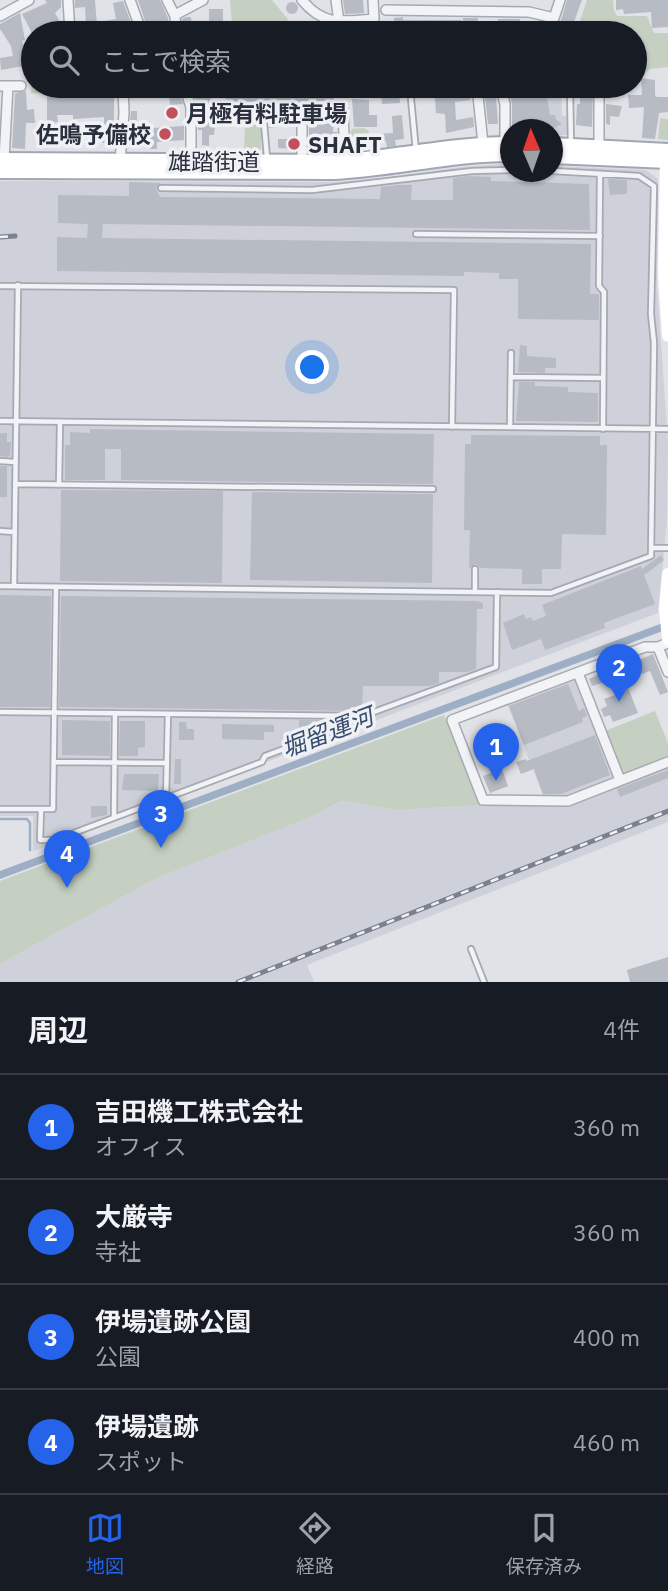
<!DOCTYPE html>
<html lang="ja">
<meta charset="utf-8">
<style>
body{margin:0;font-family:"IBM Plex Sans","Noto Sans JP",sans-serif;background:#20242c;color:#f1f3f6}
.compass{position:absolute;left:500px;top:119px;width:63px;height:63px;border-radius:50%;background:#171b24;box-shadow:0 2px 5px #0004;rotate:358deg}
.you{position:absolute;left:313px;top:368px;width:24px;height:24px;margin:-18px;border:5px solid #fff;border-radius:50%;background:#1a73e8;box-shadow:0 0 0 10px #1a73e833}
.badge{display:grid;place-items:center;width:46px;height:46px;border-radius:50%;background:#2563eb;color:#fff;font-size:23px;font-weight:700}
.pin{position:absolute;translate:-50% -58px;filter:drop-shadow(0 2px 4px #0008)}
.pin::after{content:'';position:absolute;top:37px;width:24px;height:21px;background:inherit;clip-path:polygon(0 0,100% 0,50% 100%)}
.list{margin:0;padding:0;list-style:none}
h2{display:flex;justify-content:space-between;align-items:center;height:91px;margin:0;padding:0 28px;font-size:30px}
h2 small{font-size:23px;font-weight:400;color:#9ea1a6}
.list li{display:grid;grid-template-columns:46px 1fr auto;gap:21px;align-items:center;box-sizing:border-box;height:105px;padding:0 28px;border-top:2px solid #363941}
.list b{display:block;font-size:26px;white-space:nowrap}
.list p{margin:0;font-size:23px;white-space:nowrap;color:#9ea1a6}
.list em{font-size:23px;font-style:normal;color:#9ea1a6}
.icon{flex:none;width:38px;height:38px;fill:none;stroke:currentColor;stroke-width:2;stroke-linecap:round;stroke-linejoin:round}
.map{position:relative;flex:none;width:668px;height:982px;overflow:hidden}
.search{position:absolute;background:#171b24;box-shadow:0 2px 5px #0004;left:21px;right:21px;top:21px;height:77px;display:flex;align-items:center;gap:18px;box-sizing:border-box;padding:0 24px;border-radius:38px;color:#9ea1a6;font-size:26px}
.sheet{height:511px;background:#171b24}
nav{display:flex;justify-content:space-around;align-items:center;box-sizing:border-box;height:98px;border-top:2px solid #363941;background:#171b24;font-size:19px;color:#9ea1a6}
nav a{display:grid;justify-items:center;gap:4px}
nav .on{color:#2563eb}
.map>svg:first-child{display:block}
</style>
<div class="map">
<svg width="668" height="982" viewBox="0 0 668 982">
<rect width="100%" height="100%" fill="#e0e2e7"/>
<path fill="#ced1d9" d="M501 86H561L562 116H568L569 135H553L552 130 527 129V88H501Z
M505 164H510V172H552L553 166 646 170 658 179 657 286 668 442 667 520 658 613 33 851V816H0V181L336 182 377 179 460 167Z
M574 680 577 681 614 775 613 778 567 795H543L507 704Z
M668 767V822L307 965 314 982H0V964L157 878 311 817 343 801 399 810 479 805 569 806Z"/>
<path fill="#c5d0c2" d="M230 0H272L287 18 291 33H246L244 29 232 24Z
M587 0H613L614 11 617 16H647L654 33H668V67L650 69 635 82V33H576Z
M33 62V86H97V88L52 87V94L31 93Z
M336 86H395L345 91Z
M660 118 668 119V140L658 139Z
M245 124 261 125V150H244Z
M364 128 369 131 367 140H355L349 137 352 129Z
M655 711 668 743V756L624 773 621 772 605 731Z
M444 715 479 805 399 810 342 801 311 817 157 878 0 964V881Z"/>
<path fill="#9eaec4" d="M668 621V629L0 879V871Z"/>
<g fill="none" stroke-linecap="round" stroke-linejoin="round">
<path stroke="#9eaec4" stroke-width="2.5" d="M0 819H27L30 823V850"/>
</g>
<path fill="#b7bbc4" d="M45 0H61V7L55 13 61 24 43 33H32L22 14 47 3Z
M75 0H95L97 25 86 26 85 7 75 8Z
M138 0H160L168 18 169 32 149 33Z
M343 0H363L364 13 345 14Z
M567 0H582L570 33H557Z
M616 0H668V27L652 28 651 12 624 14 623 9 616 10Z
M123 1 133 29 101 33 98 22 116 19 113 3Z
M286 8a6 6 0 1 1 12 0a6 6 0 1 1-12 0Z
M209 9H223V33H212V25H209Z
M20 13 25 40 22 41 29 65 1 70 0 58 13 56 11 46 0 29V24Z
M186 17H191L192 29H183L182 19Z
M403 17V20H462V33L394 32V18Z
M463 18H478L477 25H463Z
M498 19H520L521 30H519V33H499Z
M320 23 339 29 366 28 365 33H319V30H313V24Z
M641 78 655 80V95L657 97H668V112L659 113 655 139 642 138 644 107 629 108 628 95H642Z
M99 86H114V143H102L101 133H104V117L73 119V115H57L58 122 47 123V95H53V90L99 88Z
M130 86H157L158 91 130 96Z
M241 86 242 92 253 94 256 86 292 91V89L307 90V86L334 90 333 132H337L338 149H333V152H321V144H309V125L305 120H299L295 124 277 122 276 128H269V117L261 116 262 111 235 107V113H222V126L215 127 214 135H209V146L202 145V130H198V107L194 93 195 88 209 87 211 103 226 102V87Z
M580 86H593L592 127 576 125 577 104H580Z
M456 90 465 93 470 90V100L455 102 456 120 473 117 474 127 446 133 445 114 436 113 435 98H442V92Z
M26 91 27 110 34 109 35 123H26L25 149 12 148 15 93Z
M509 91H526L525 97H547L550 115H555L556 119 562 124 549 130 512 128V104Z
M399 92 400 103 382 104 381 93Z
M169 94H179L183 104 170 105Z
M496 96 498 124H488L485 97Z
M352 99 369 100V115H377V127H354Z
M606 104 622 106 619 117 610 116V125L606 124Z
M131 111H137V129L184 126V140L157 142V149H148V145L128 144Z
M402 115 404 139 395 140 396 146 387 147 386 141 378 142 377 134 393 133 392 116Z
M278 139H295V149L278 148Z
M468 176 491 177V181L589 184 590 230 103 224 102 238 591 244 590 294H599V320L518 319V279H499V273L464 272V276L57 271V237L87 238 88 224 58 223V195L129 196V182L160 183 156 189 160 197 380 199 381 187 399 185H412L411 200H453V178Z
M608 179 627 180V194L610 195Z
M520 345 527 346V356L556 358V368H545V373L518 372Z
M519 382H535V386L568 387V392L598 393V422L516 421Z
M90 429 434 434 433 484 121 480V449H105V480H65V445H70V432L90 433Z
M0 433H7V442H11L10 455 7 457 0 456Z
M471 435 600 436V445H607L606 535 562 534 561 569H542V584H522V569L480 568 476 564 469 568 470 530H464L465 444H471Z
M0 466H7V497H0Z
M61 490 223 491 222 583 60 581Z
M252 492 433 494 432 583 250 580Z
M661 555 664 560 644 575 655 604 604 623 605 628 545 650 541 639 512 650 503 623 524 614 526 619 531 617 533 621 546 616 542 605 641 566 642 569Z
M0 595 51 596 50 707H0Z
M61 596 477 601 483 603V609H477L476 669 468 672H439V683L429 686H363L362 711 59 707Z
M653 654 668 692 660 695 650 671 625 680 638 713 613 722 610 715 604 717 601 709 607 706 604 699 615 695 609 681 592 686 589 679 631 660 634 662Z
M568 684 579 711 584 708 587 716 582 718 583 722 524 745 509 706Z
M62 720 110 721V756L62 755Z
M299 720H326V728H299Z
M120 721H145V747L138 748V756H119Z
M179 722H186L187 729H194V740H179Z
M222 724 274 725V732H264V740L222 739Z
M595 735 610 775 561 794H543L534 769 521 774 516 762 526 759 527 761Z
M175 759H181V784H174Z
M502 769 508 786 490 793 483 776Z
M668 770V778L620 797 617 789Z
M124 774H159L158 791 122 790Z
M91 806H107V815L91 818Z
M668 957V982H630L627 970Z"/>
<g fill="none" stroke-linecap="round" stroke-linejoin="round">
<g stroke="#a6a9b1" stroke-width="8">
<path id="lane" d="M413 86 411 99 416 151
M570 89 571 145
M264 123 267 157
M600 174 599 286 604 292 603 429
M161 188 312 190 472 171 510 170
M416 234 600 236
M0 286 454 290 452 427
M511 377 603 378
M0 421 668 429
M510 427 511 353
M0 461 15 462
M15 484 433 489
M59 485 60 422
M0 531 14 532
M651 548H668
M0 586 551 593 651 556 654 343 651 314 654 186 639 176 552 171
M14 586 18 285
M475 592V569
M0 712 363 716 496 667 497 592
M54 762 167 763
M166 798 168 714
M0 809H53L56 587
M41 809 40 840H55L262 762 265 756 345 726 346 716
M114 817 115 713
M471 949 484 982"/>
</g>
<g stroke="#a6a9b1" stroke-width="12">
<path id="street" d="M68 0 70 33
M130 0 142 33
M167 0 175 16 176 33
M302 0C324 27 342 21 374 19L373 0
M336 0 339 22
M386 10 529 12 554 18 560 0
M175 15 203 0
M0 16 29 0
M57 33 70 28
M0 86H21
M184 86 191 107V161
M461 86H465
M477 86 483 144
M500 86 505 104V144
M599 91V147
M343 110 345 161
M4 160 8 86
M120 161 124 113 123 86
M302 162V126
M668 643 658 647H645L452 720 483 800 568 801 668 762
M658 647 668 672
M578 673 620 780"/>
</g>
<g stroke="#a0a6b2" stroke-width="18">
<path id="primary" d="M552 145 668 151
M552 156 668 161
M0 160 335 162C394 158 451 144 510 144
M0 171 335 172C394 169 452 154 510 154"/>
</g>
<use href="#lane" stroke="#f2f3f6" stroke-width="4.5"/>
<use href="#street" stroke="#f2f3f6" stroke-width="9"/>
<path stroke="#fff" stroke-width="12" d="M666 151 664 274 668 336
M668 574 665 609 668 639"/>
<use href="#primary" stroke="#fff" stroke-width="14"/>
<g stroke="#7b818f" stroke-width="5">
<path id="rail" d="M0 237 15 236
M238 982 668 811"/>
</g>
<use href="#rail" stroke="#eff1f5" stroke-width="2.5" stroke-dasharray="8" stroke-linecap="butt"/>
</g>
<g fill="#c1505b" stroke="#eff1f5" stroke-width="2.5">
<circle cx="172" cy="113" r="7"/>
<circle cx="165" cy="134" r="7"/>
<circle cx="294" cy="144" r="7"/>
</g>
<g text-anchor="middle" dominant-baseline="central" stroke-width="7" stroke-linejoin="round" paint-order="stroke">
<g font-size="23" font-weight="bold" fill="#2a303d" stroke="#eff1f5" text-anchor="start">
<text x="186" y="113">月極有料駐車場</text>
<text x="151" y="134" text-anchor="end">佐鳴予備校</text>
<text x="308" y="144">SHAFT</text>
</g>
<g font-size="23" fill="#2a303d" stroke="#eff1f5">
<text x="214" y="161">雄踏街道</text>
</g>
<g font-size="24" font-style="italic" fill="#384d6d" stroke="#eff1f5">
<text transform="translate(327 732) rotate(-21)">堀留運河</text>
</g>
</g>
</svg>
<svg class="compass" viewBox="-18 -18 36 36"><path d="M0-13l5 13h-10z" fill="#e53935"/><path d="M0 13l5-13h-10z" fill="#9ea1a6"/></svg>
<div class="you"></div>
<div class="pin badge" style="left:496px;top:781px">1</div>
<div class="pin badge" style="left:619px;top:702px">2</div>
<div class="pin badge" style="left:161px;top:848px">3</div>
<div class="pin badge" style="left:67px;top:888px">4</div>
<div class="search"><svg class="icon" aria-label="search" viewBox="0 0 24 24"><circle cx="10" cy="10" r="6"/><path d="M15 15l6 6"/></svg>ここで検索</div>
</div>
<section class="sheet">
<h2>周辺<small>4件</small></h2>
<ul class="list">
<li><span class="badge">1</span><div><b>吉田機工株式会社</b><p>オフィス</p></div><em>360 m</em></li>
<li><span class="badge">2</span><div><b>大厳寺</b><p>寺社</p></div><em>360 m</em></li>
<li><span class="badge">3</span><div><b>伊場遺跡公園</b><p>公園</p></div><em>400 m</em></li>
<li><span class="badge">4</span><div><b>伊場遺跡</b><p>スポット</p></div><em>460 m</em></li>
</ul>
</section>
<nav>
<a class="on"><svg class="icon" aria-label="map" viewBox="0 0 24 24"><path d="M3 6l6-2 6 2 6-2v14l-6 2-6-2-6 2zM9 4v14M15 6v14"/></svg>地図</a>
<a><svg class="icon" aria-label="directions" viewBox="0 0 24 24"><path d="M12 3l9 9-9 9-9-9zM9 14v-3h6M13 9l2 2-2 2"/></svg>経路</a>
<a><svg class="icon" aria-label="saved" viewBox="0 0 24 24"><path d="M7 4h10v16l-5-4-5 4z"/></svg>保存済み</a>
</nav>
